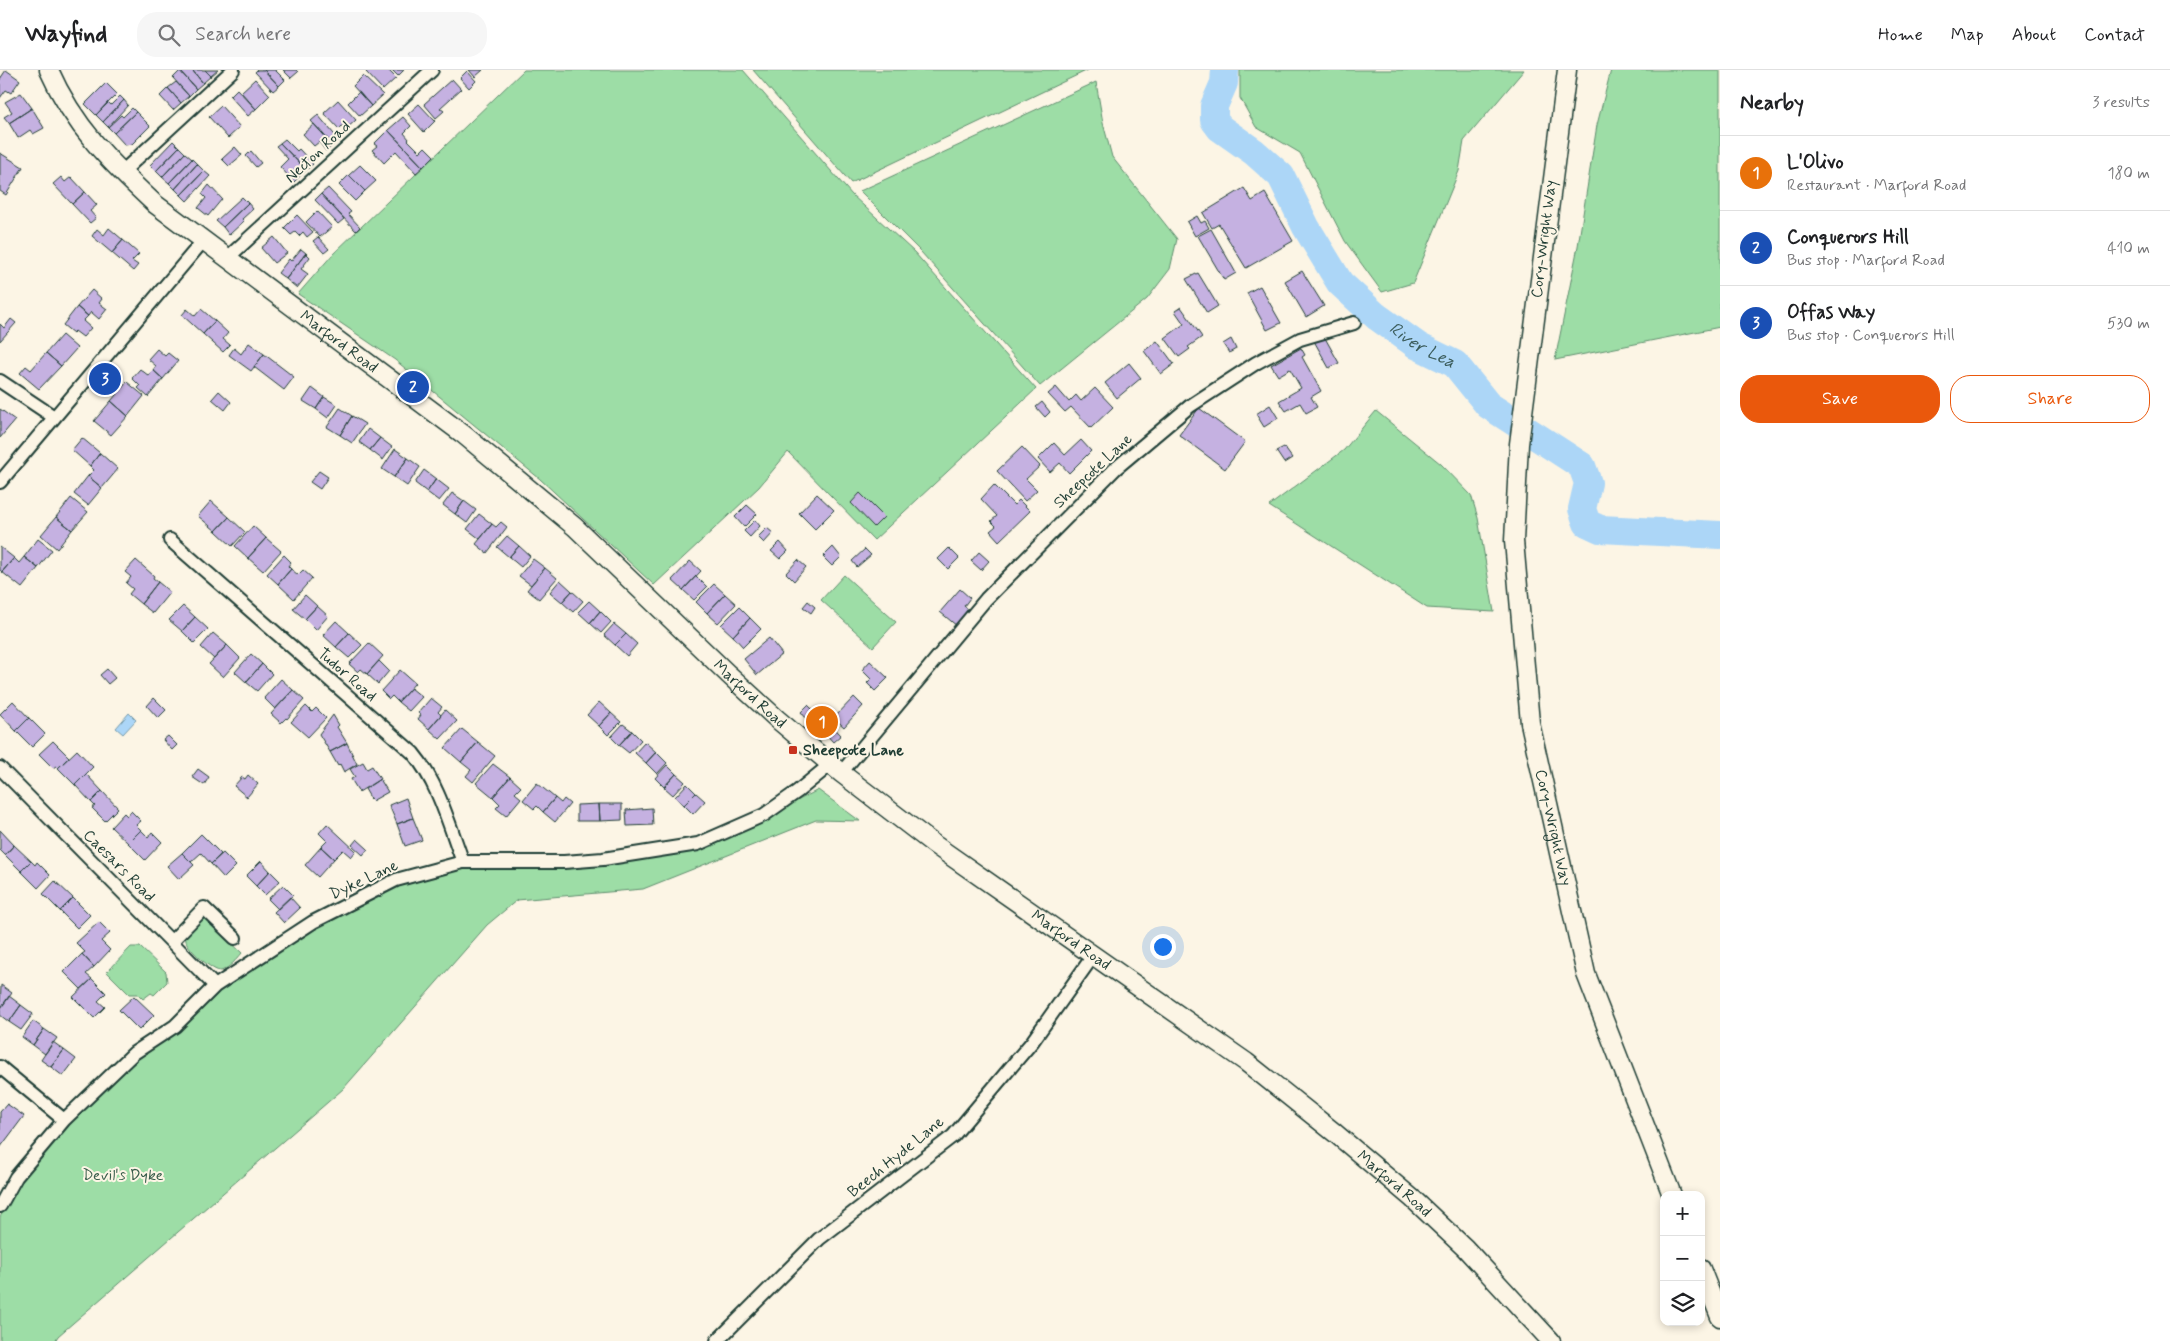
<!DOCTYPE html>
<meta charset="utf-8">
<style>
body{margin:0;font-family:Mynerve,sans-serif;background:#f6f6f6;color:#202124}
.controls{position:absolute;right:15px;bottom:15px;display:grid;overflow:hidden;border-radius:10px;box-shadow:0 2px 8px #0003}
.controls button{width:45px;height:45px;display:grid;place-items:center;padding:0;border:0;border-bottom:1px solid #e0e0e0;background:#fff;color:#202124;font:25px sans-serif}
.you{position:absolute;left:1162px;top:876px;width:18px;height:18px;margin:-12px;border:4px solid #fff;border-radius:50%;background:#1a73e8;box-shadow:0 0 0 8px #1a73e833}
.badge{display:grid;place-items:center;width:32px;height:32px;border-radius:50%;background:#ea580c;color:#fff;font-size:16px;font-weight:700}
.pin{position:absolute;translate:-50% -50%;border:2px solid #fff;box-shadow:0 1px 5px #0006}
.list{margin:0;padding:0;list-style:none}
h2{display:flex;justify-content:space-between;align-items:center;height:65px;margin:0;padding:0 20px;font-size:21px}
h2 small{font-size:16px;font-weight:400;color:#757577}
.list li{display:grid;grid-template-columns:32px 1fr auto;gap:15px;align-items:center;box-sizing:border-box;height:75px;padding:0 20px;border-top:1px solid #e0e0e0}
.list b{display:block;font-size:19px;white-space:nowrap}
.list p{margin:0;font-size:16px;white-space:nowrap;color:#757577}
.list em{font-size:16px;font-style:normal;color:#757577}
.actions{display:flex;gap:10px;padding:15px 20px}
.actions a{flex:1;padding:11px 0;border:1px solid #ea580c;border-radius:20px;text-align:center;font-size:18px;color:#ea580c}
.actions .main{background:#ea580c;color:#fff}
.icon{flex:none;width:28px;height:28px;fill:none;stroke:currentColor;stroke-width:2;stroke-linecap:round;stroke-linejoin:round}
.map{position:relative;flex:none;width:1720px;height:1271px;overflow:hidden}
header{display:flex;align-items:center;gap:30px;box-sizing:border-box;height:70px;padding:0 25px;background:#fff;border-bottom:1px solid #e0e0e0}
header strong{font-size:24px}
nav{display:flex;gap:28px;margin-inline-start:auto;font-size:18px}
.search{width:350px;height:45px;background:#f6f6f6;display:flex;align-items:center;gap:12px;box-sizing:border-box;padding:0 18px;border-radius:20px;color:#757577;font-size:19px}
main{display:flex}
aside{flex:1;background:#fff}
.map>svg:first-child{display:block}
</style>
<header>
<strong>Wayfind</strong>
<div class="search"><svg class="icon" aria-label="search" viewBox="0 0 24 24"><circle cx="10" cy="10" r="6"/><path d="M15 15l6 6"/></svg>Search here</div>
<nav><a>Home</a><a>Map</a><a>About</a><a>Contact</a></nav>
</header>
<main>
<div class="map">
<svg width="1720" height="1271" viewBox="0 0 1720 1271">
<rect width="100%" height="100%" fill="#fcf5e5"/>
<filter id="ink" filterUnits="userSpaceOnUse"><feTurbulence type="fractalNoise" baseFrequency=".02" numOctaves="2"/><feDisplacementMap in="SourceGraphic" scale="10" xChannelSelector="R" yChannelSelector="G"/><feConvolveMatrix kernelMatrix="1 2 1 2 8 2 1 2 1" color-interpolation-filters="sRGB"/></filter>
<g filter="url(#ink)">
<path fill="#9ddda6" stroke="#5e8d6d" d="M524 0H743L852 125 914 182 1036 319 874 470 788 382 759 417 654 515 540 409 395 290 298 224 333 184Z
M753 0H1088L851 113Z
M1240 0H1524L1464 71 1459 101 1413 213 1382 222 1345 171 1300 83 1256 57 1240 28Z
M1611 0H1720V257L1555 290 1578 176 1597 55Z
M1096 12 1103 53 1112 87 1177 169 1170 199 1147 229 1040 316 921 182 860 121Z
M1376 341 1441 394 1471 425 1478 448 1494 542 1427 538 1269 436 1344 380Z
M844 505 896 552 873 577 821 530Z
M818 720 860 751 816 750 643 819 517 830 487 855 343 1019 58 1266 55 1271H0V1147L21 1109 64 1052 222 919 324 853 402 815 477 794 704 775 770 745Z
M205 848 242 883C237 889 228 899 221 901 213 902 188 879 186 871 185 865 188 861 192 857 196 853 199 849 205 848Z
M131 877H140L166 902 167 912 154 925 151 923 143 929 138 924H129L107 902Z"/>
<path fill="#acd6f7" stroke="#7499a9" d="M129 643 136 650 123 664 116 658Z"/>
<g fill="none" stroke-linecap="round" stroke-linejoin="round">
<path stroke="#acd6f7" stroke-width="28" id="s1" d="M1225 0 1224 13 1214 36V50L1220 58 1254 82 1281 106 1306 157 1340 213 1376 246 1418 276 1455 294 1488 335 1582 396 1588 413 1582 439 1587 453 1600 459 1720 465"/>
</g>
<path fill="#c5b1e1" stroke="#1f3d34" d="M6 0 20 10 11 23 6 20 0 28V9Z
M182 0H192L203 13 196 19 180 1Z
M192 0H205L211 6 203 13Z
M205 0H218L211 6Z
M257 0H264L279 16 273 21 255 2Z
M264 0H275L285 10 279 16Z
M283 0H296L298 2 291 8Z
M368 0H388L396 8 383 20 366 2Z
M392 0H404L398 6Z
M469 0H483L475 7Z
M180 1 196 19 189 26 173 8Z
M467 1 476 11 469 18 460 8Z
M363 6 383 25 371 36 353 16Z
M255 9 270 25 256 39 241 22Z
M452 9 461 19 440 38 444 41 436 48 424 34Z
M176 12 189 26 181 33 168 18Z
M106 13 117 24 96 45 85 34Z
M168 18 181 33 173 40 160 26Z
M237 19 256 39 248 46 230 26Z
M359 22 371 36 360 46 348 33Z
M21 23 32 38 9 53 4 47 12 42 5 32Z
M120 26 124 30 103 52 96 45 108 32 111 35Z
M124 30 128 35 108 57 103 52Z
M338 30 356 50 346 59 343 55 339 59 324 43Z
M419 34 435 51 424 62 408 44Z
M221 36 240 57 228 68 209 47Z
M32 38 44 58 33 64 30 60 18 68 9 53Z
M132 38 136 42 114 63 108 57 121 45 123 47Z
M136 42 150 56 132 74 125 75 114 63Z
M318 45 339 70 333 75 311 51Z
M403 47 411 56 404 63 409 69 408 70 420 82 425 77 434 86 423 97 388 60Z
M314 54 333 75 326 81 319 72 314 76 303 64Z
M388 60 423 97 416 103 396 81 384 93 372 80 377 76 374 74Z
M285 69 297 81 299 79 313 94 306 100 280 73Z
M173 71 179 77 156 101 150 95Z
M280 73 306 100 294 112 280 97 288 89 276 76Z
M179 77 185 83 162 107 156 101Z
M235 77 242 85 229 96 222 89Z
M251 81 261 93 256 97 246 86Z
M0 83 23 97 6 125 0 121Z
M185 83 192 89 169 113 162 107Z
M192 89 197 94 175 119 169 113Z
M197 94 204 101 181 125 175 119Z
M360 95 376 111 365 121 349 105Z
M204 101 210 106 187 131 181 125Z
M349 105 365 121 355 131 339 115Z
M61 107 65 112 71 107 85 122 72 134 53 114Z
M209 115 222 129 208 146 198 138 206 128 202 124Z
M328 118 351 142 348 144 360 157 356 161 321 124Z
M1244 118 1252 131 1265 123 1293 171 1246 198 1219 154 1212 158 1203 143Z
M85 122 97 135 90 141 96 148 90 153 72 134Z
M321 124 344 149 338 154 315 130Z
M242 127 248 133 223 157 216 151Z
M248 133 253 139 242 149 244 151 229 165 223 157Z
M317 141 332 157 320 167 306 152Z
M297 145 313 162 307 167 303 162 299 166 295 162 291 165 284 158Z
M1197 146 1201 153 1205 151 1209 158 1195 166 1187 152Z
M109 158 123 170 112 183 92 166 97 159 104 165Z
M1211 159 1236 203 1224 210 1198 166Z
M274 167 287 183 274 193 261 178Z
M318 167 329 179 324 183 313 171Z
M123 170 139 184 132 191 138 195 133 201 112 183Z
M301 179 306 183 286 209 278 203 289 189 291 191Z
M306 183 310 187 301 199 308 204 297 218 286 209Z
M1302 201 1324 236 1306 247 1285 211Z
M1198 203 1218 236 1207 243 1186 209Z
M1260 216 1281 253 1267 260 1247 223Z
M92 220 102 229 99 233 107 239 99 249 91 242 88 246 77 237Z
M77 237 88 246 83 251 91 258 83 267 75 261 73 263 63 255Z
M1181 237 1202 267 1188 277 1190 279 1179 287 1165 268 1184 254 1175 241Z
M187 239 195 246 201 239 215 251 203 264 182 245Z
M11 249 16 253 0 271V254L4 258Z
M215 251 228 263 223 269 230 275 223 282 203 264Z
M62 265 77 278 61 296 46 283Z
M1325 268 1339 293 1329 298 1314 271Z
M1231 269 1236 279 1229 283 1223 274Z
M1157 271 1174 294 1161 304 1144 281Z
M249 273 264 284 251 301 229 285 234 278 241 284Z
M1301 278 1305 285 1302 287 1321 321 1311 327 1317 337 1306 343 1300 333 1286 341 1279 331 1301 318 1290 299 1278 306 1271 295Z
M157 279 165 286 168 283 178 291 163 309 153 300 156 296 148 289Z
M46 283 61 296 39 319 20 303 26 296 31 300Z
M264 284 294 307 284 320 254 297Z
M1129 293 1141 308 1117 328 1105 313Z
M140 299 149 306 153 300 163 309 148 327 138 318 140 316 132 308Z
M127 312 144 326 128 346 111 331Z
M1056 317 1069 332 1076 325 1081 331 1095 318 1113 337 1091 358 1071 337 1065 342 1048 324Z
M312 318 324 327 316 339 303 331Z
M219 321 231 332 225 340 212 329Z
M324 327 337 335 328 348 316 339Z
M111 331 128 346 111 365 94 351Z
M1042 332 1050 342 1045 347 1036 337Z
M1270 335 1278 348 1264 357 1256 344Z
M340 338 352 346 340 365 327 357Z
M1199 338 1245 372 1225 399 1179 365Z
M0 339 15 350 0 368Z
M352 346 365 354 352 373 340 365Z
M368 359 380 368 370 380 359 372Z
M82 368 100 383 90 396 72 380Z
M380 368 392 377 383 390 370 380Z
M1081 370 1091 381 1069 403 1060 393 1050 402 1038 389 1054 373 1065 385Z
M1022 377 1040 396 1026 409 1037 420 1025 431 997 401Z
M1284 377 1292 388 1284 393 1276 381Z
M395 379 408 388 394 407 382 399Z
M100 383 118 399 102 418 88 406 94 400 90 396Z
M408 388 420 397 407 416 394 407Z
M424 400 436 409 427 422 415 413Z
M319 401 328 407 320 419 310 412Z
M88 406 102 418 88 435 74 424Z
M436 409 449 419 439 431 427 422Z
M994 415 1014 435 1019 430 1030 441 999 471 990 461 996 456 991 451 997 446 981 429Z
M452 423 464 431 455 444 443 435Z
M860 423 884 447 874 457 851 433Z
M817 424 834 440 815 459 799 443Z
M71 428 88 442 72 460 56 447Z
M211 431 229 447 216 461 198 446Z
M464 431 476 440 467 453 455 444Z
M747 435 757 444 744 457 735 447Z
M479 444 492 454 480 469 467 459Z
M56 447 72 460 57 479 41 465Z
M229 447 245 462 232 476 216 461Z
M755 450 760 456 750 467 744 461Z
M501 452 507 457 487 483 476 474 492 454 496 457Z
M253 456 266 468 248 488 235 476Z
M767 458 773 463 764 473 758 467Z
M507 466 519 476 509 487 497 477Z
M266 468 281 481 263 501 248 488Z
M38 469 52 480 38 498 24 487Z
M780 472 788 481 780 489 771 481Z
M519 476 530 486 521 497 509 487Z
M0 477 14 488 2 502 0 500Z
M833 477 841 487 832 496 823 487Z
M949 478 959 488 948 499 938 489Z
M865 479 871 485 857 497 852 491Z
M979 482 989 491 981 500 971 491Z
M284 485 291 492 288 496 291 499 278 514 267 504Z
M24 487 38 498 22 518 2 502 14 488 19 493Z
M533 489 545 498 531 515 519 506Z
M136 490 154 506 153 508 158 512 141 534 129 524 133 519 126 513 131 507 125 502Z
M798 490 806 497 794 511 786 503Z
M690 491 701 501 683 520 672 510Z
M545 498 557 508 539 529 527 520Z
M291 499 298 505 303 500 312 508 294 529 278 514Z
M696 506 707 517 694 530 683 520Z
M560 510 572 521 562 532 550 522Z
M158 512 170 522 153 543 141 534Z
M714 514 725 524 707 543 696 532Z
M960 519 970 528 964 536 970 541 957 556 940 542Z
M572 521 583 531 573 542 562 532Z
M725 524 736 534 718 553 707 543Z
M305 525 317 536 305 549 293 539Z
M589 531 600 541 590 553 578 542Z
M808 531 815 537 811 543 803 537Z
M183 536 195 547 182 561 169 550Z
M317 536 328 546 316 560 305 549Z
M739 537 750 548 733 566 721 555Z
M600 541 611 552 601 563 590 553Z
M195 547 208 559 194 573 182 561Z
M750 548 761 559 743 577 733 566Z
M336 551 349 563 336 577 323 565Z
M614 554 626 564 615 575 604 565Z
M213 563 227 575 214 589 201 577Z
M349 563 362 575 349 588 336 577Z
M626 564 637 574 627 586 615 575Z
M769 568 782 584 757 605 744 589Z
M369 573 383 586 367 604 361 599 358 602 349 594Z
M227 575 240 588 223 607 209 594Z
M251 584 262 594 246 612 235 602Z
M379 591 389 601 378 614 367 604Z
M870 591 888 608 875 621 867 613 871 609 862 600Z
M262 594 272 604 257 621 246 612Z
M107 599 115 608 108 614 100 605Z
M400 600 415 613 398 632 392 626 389 629 381 621Z
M281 609 293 620 275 639 264 628Z
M411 618 422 627 409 641 398 632Z
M293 620 304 630 287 649 286 648 281 653 271 644Z
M854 627 863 636 844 657 834 648Z
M154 628 166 640 158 648 147 636Z
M431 628 442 637 438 642 441 645 429 659 418 649 421 645 418 643Z
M13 631 29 648 16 661 0 644Z
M599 632 611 643 599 656 587 645Z
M808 635 818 645 820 643 841 665 833 672 814 651 811 654 801 642Z
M306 636 312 642 316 638 326 648 308 667 291 652Z
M445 640 457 651 440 669 429 659Z
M611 643 621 652 608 665 599 656Z
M333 645 339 655 337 657 347 673 330 682 319 664Z
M29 648 45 664 32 677 16 661Z
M623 654 632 661 619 675 611 667Z
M462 659 478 672 461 692 445 678Z
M632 661 641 670 629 683 619 675Z
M168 666 177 675 172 680 163 670Z
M53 671 69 687 58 698 56 696 53 698 39 684Z
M478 672 495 686 473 712 466 706 471 700 461 692Z
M645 672 656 682 646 693 635 683Z
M347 673 357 694 344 702 340 694 338 696 330 682Z
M77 680 93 697 75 715 58 698Z
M656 682 667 693 657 704 646 693Z
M363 692 367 699 372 696 380 709 359 722 351 709 355 707 350 699Z
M493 694 510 707 493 727 476 713Z
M667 695 676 704 664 717 655 708Z
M198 699 209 707 204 715 192 707Z
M86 704 102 721 91 732 75 715Z
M676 704 685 712 673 725 664 717Z
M248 705 258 714 247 727 234 716 242 707 245 709Z
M510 707 521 717 515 723 521 728 506 746 496 738 500 734 493 727Z
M380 709 388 722 372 731 365 719Z
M537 713 555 728 543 742 537 736 534 739 523 730Z
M687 714 696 723 684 735 675 727Z
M102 721 118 738 105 751 92 738 95 736 91 732Z
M696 723 705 731 693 744 684 735Z
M406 728 413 748 397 754 389 735Z
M555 728 561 733 564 729 570 734 555 752 543 742Z
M599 734H622V750L600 751Z
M599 734 600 751H577V735Z
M652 738 653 755 627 756 626 740Z
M131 741 141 751 136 755 141 760 128 773 111 757 124 743 127 746Z
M413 748 422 770 405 776 397 754Z
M327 754 356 781 351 787 343 780 334 789 321 777 327 771 319 763Z
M0 760 14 775 5 785 0 780Z
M141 760 148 767 152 762 162 772 145 790 128 773Z
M201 764 221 784 211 794 201 783 191 792 182 783Z
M357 769 368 779 363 785 352 775Z
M14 775 31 791 21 801 5 785Z
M321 777 334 789 318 807 305 795Z
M182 783 194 795 179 809 167 796Z
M223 783 236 796 224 808 211 794Z
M31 791 35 795 37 792 50 805 38 818 21 801Z
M261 791 270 801 256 816 246 806Z
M270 801 280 811 265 825 256 816Z
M55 811 73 828 60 841 43 824Z
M283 815 293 825 278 839 268 829Z
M290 827 300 838 284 853 274 842Z
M73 828 90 845 77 858 60 841Z
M99 852 110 863 101 871 110 880 94 897 82 884 85 882 76 873Z
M82 884 94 897 86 904 92 909 81 919 64 902Z
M92 909 106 923 98 931 105 937 94 948 73 927Z
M1 915 12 923 1 938 0 937Z
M9 926 21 935 9 952 0 945V939Z
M134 926 154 945 139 960 119 940Z
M21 935 33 944 21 960 9 952Z
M33 951 44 959 33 975 22 967Z
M44 959 57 968 45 984 33 975Z
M53 972 64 980 51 997 41 990Z
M64 980 76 989 63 1006 51 997Z
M7 1034 24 1046 0 1078V1042Z"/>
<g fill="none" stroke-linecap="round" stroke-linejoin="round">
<g stroke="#1f3d34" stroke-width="16">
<path id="street" d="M121 103 233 0
M228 190 234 182 432 0
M0 311 54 347
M0 412 203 171
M170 470 413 683C439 714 449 755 463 792
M0 698 215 916
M841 703 986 529 1115 399 1190 336 1256 293 1300 269 1354 253
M172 871 204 838 235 868
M0 997 64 1050
M0 1136 16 1107 64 1050 134 983 175 956 215 916 313 852 396 810 463 792H564L603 789 698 774 764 745 798 721 831 694
M717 1271 819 1169 953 1066 1032 972 1093 886"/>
</g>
<g stroke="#1f3d34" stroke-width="21">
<g id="secondary">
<path id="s2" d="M49 0C74 57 111 93 155 134L463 364 575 457 728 604 777 649 841 703 935 775 1246 992 1335 1063 1413 1129 1465 1178 1551 1271"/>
<path id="s3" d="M1567 0 1519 374 1514 471 1530 653 1586 904 1672 1125"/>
<path d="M1701 1199 1720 1247"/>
</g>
</g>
<use href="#street" stroke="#fcf5e5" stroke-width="12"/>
<use href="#secondary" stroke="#fcf5e5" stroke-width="18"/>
</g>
</g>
<rect fill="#c8321e" stroke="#fcf5e5" stroke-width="2" x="788" y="675" width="10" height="10" rx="2.5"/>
<g text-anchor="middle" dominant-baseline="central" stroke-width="4" stroke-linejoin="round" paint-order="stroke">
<g font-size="16" fill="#1f3d34" stroke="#fcf5e5">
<text transform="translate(318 82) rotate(-43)">Necton Road</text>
<text transform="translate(1544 169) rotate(-83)">Cory-Wright Way</text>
<text stroke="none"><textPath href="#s2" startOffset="402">Marford Road</textPath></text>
<text transform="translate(1093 401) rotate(-43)">Sheepcote Lane</text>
<text transform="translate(347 605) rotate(41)">Tudor Road</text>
<text stroke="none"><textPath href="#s2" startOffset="944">Marford Road</textPath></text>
<text stroke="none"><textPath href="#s3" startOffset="764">Cory-Wright Way</textPath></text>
<text transform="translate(119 796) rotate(45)">Caesars Road</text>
<text transform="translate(364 810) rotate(-25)">Dyke Lane</text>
<text stroke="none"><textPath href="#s2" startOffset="1349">Marford Road</textPath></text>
<text transform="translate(896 1087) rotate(-39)">Beech Hyde Lane</text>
<text stroke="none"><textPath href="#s2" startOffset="1754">Marford Road</textPath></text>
</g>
<g font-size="16" font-weight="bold" fill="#1f3d34" stroke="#fcf5e5" text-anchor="start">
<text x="803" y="680">Sheepcote Lane</text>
</g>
<g font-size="16" fill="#385d4b" stroke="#fcf5e5">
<text x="123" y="1105">Devil's Dyke</text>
</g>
<g font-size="18" font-style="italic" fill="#3b5c5b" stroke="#fcf5e5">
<text stroke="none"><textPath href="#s1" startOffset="366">River Lea</textPath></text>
</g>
</g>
</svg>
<div class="controls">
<button>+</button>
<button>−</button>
<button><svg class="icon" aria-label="layers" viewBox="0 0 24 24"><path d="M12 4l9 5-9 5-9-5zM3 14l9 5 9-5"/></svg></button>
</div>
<div class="you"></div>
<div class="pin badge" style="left:822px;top:652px;background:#e8710a">1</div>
<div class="pin badge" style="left:413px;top:317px;background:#1a4fb4">2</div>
<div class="pin badge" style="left:105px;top:309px;background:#1a4fb4">3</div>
</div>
<aside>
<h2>Nearby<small>3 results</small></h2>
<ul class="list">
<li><span class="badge" style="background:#e8710a">1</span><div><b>L'Olivo</b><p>Restaurant · Marford Road</p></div><em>180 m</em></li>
<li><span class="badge" style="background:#1a4fb4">2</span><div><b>Conquerors Hill</b><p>Bus stop · Marford Road</p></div><em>410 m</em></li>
<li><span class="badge" style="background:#1a4fb4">3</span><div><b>Offas Way</b><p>Bus stop · Conquerors Hill</p></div><em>530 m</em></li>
</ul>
<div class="actions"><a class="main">Save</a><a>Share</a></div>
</aside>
</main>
